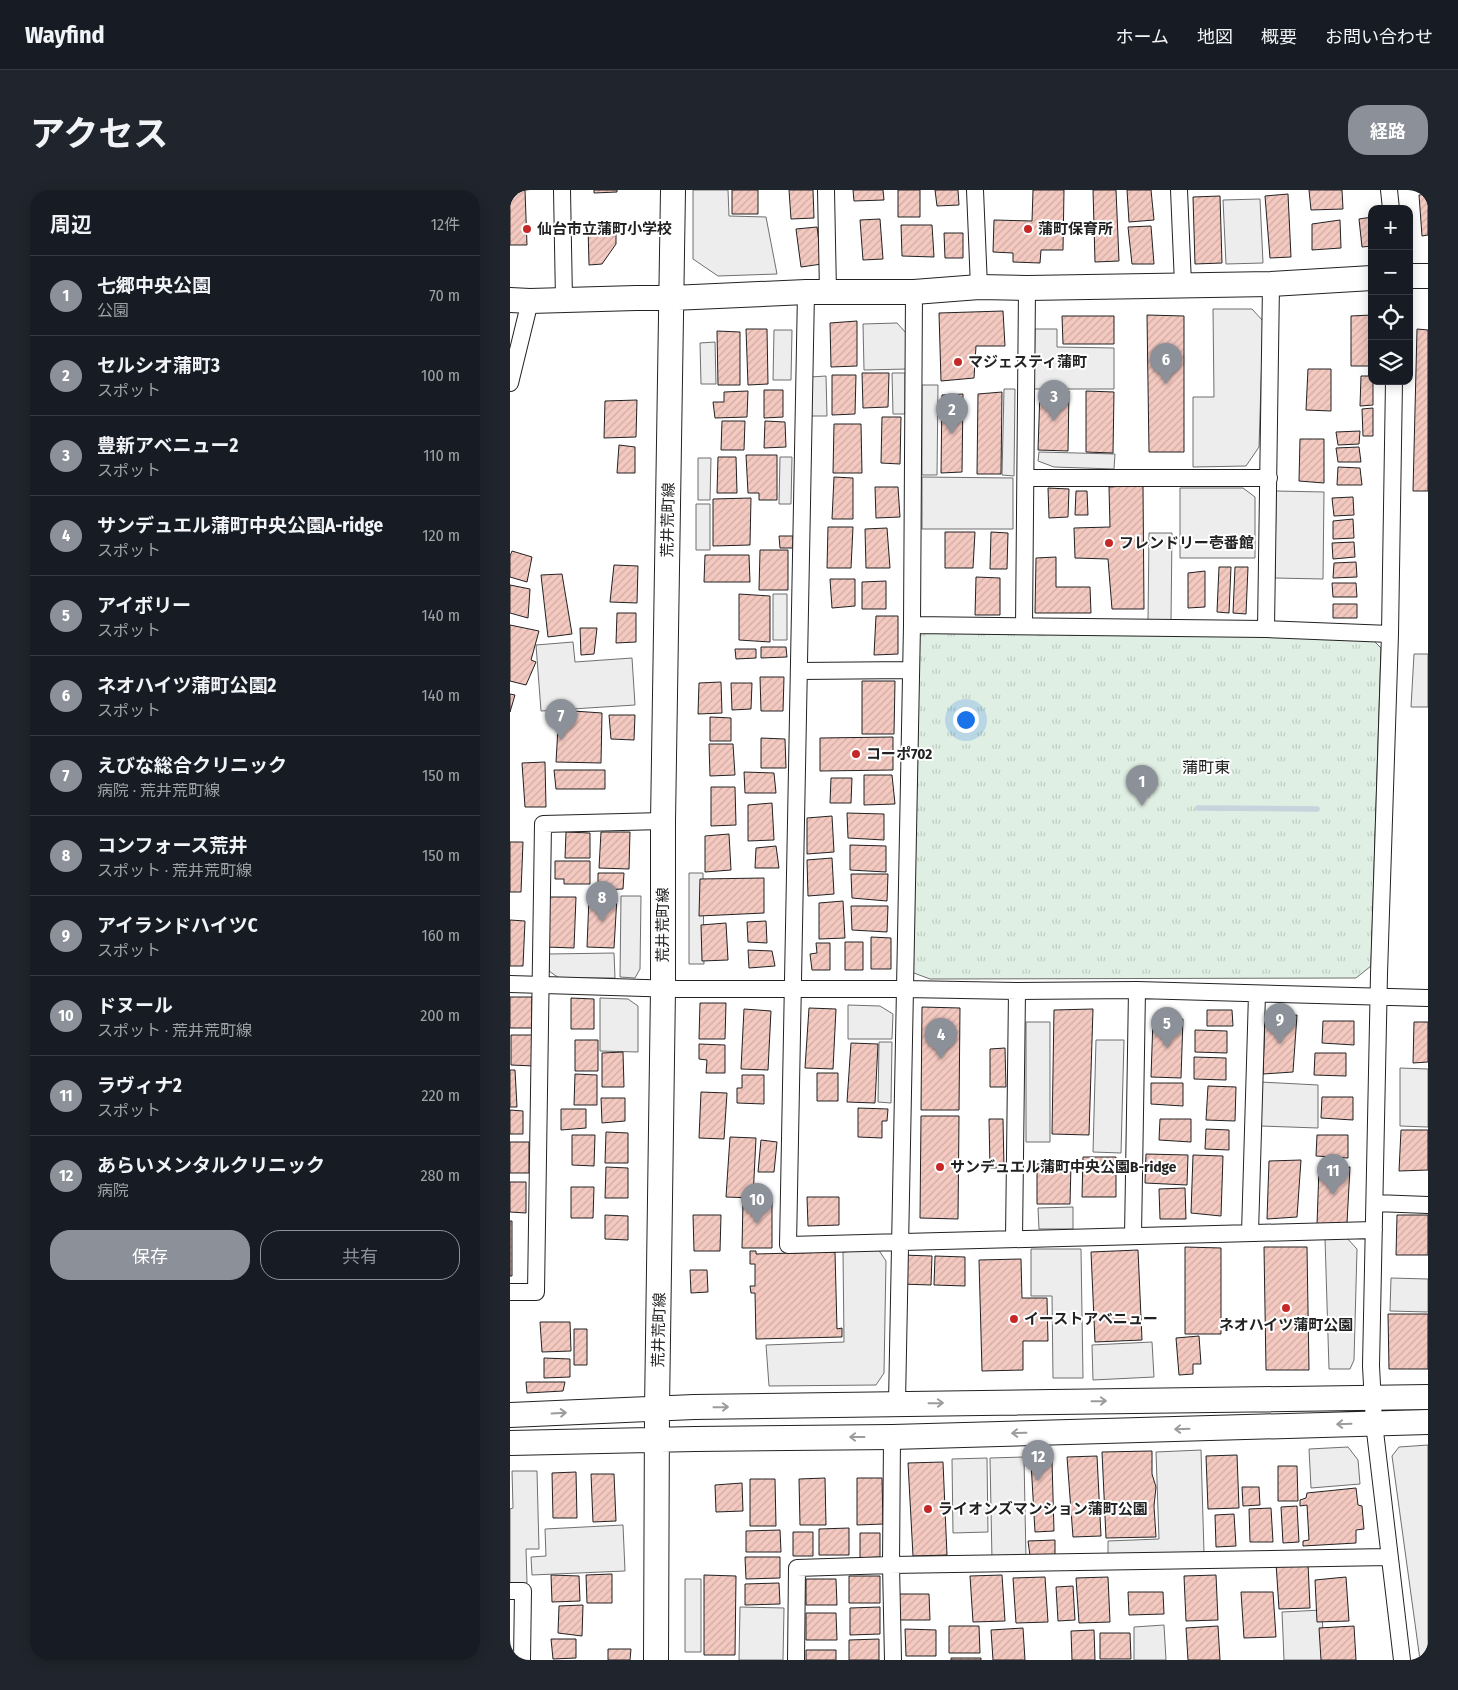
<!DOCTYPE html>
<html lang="ja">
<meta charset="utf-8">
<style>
body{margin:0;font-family:"Fira Sans Condensed","Noto Sans JP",sans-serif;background:#20242c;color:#f1f3f6}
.controls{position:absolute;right:15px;top:15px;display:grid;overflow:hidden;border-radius:10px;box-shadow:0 2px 12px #0003}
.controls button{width:45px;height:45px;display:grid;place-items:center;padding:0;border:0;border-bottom:1px solid #363941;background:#171b24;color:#f1f3f6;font:25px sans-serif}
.you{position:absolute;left:455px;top:529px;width:18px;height:18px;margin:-12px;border:4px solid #fff;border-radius:50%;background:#1a73e8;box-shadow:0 0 0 8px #1a73e833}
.badge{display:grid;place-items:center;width:32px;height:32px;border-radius:50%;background:#8c9099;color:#fff;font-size:16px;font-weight:700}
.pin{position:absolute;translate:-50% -41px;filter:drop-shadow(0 1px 2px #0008)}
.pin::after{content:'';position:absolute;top:26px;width:18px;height:15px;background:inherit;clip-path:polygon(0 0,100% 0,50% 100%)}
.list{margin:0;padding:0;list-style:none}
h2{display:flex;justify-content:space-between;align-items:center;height:65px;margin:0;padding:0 20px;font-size:21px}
h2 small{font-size:16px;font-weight:400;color:#9ea1a6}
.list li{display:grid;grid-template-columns:32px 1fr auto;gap:15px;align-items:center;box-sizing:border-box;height:80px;padding:0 20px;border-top:1px solid #363941}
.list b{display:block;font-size:19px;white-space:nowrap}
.list p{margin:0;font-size:16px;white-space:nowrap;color:#9ea1a6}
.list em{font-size:16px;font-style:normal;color:#9ea1a6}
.actions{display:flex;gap:10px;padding:15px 20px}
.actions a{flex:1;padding:11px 0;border:1px solid #8c9099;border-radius:20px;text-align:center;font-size:18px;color:#8c9099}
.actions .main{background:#8c9099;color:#fff}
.icon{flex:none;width:28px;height:28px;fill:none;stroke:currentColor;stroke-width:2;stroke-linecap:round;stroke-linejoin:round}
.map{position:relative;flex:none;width:918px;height:1470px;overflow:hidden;border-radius:20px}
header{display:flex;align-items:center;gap:30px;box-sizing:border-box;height:70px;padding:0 25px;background:#171b24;border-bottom:1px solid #363941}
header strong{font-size:24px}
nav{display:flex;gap:28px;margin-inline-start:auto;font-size:18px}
.intro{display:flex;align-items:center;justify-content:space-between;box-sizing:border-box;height:120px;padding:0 30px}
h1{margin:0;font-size:35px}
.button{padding:12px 22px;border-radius:20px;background:#8c9099;color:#fff;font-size:18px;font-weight:700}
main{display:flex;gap:30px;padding:0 30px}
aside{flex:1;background:#171b24;border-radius:20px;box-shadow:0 2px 12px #0003}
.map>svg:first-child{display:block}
</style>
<header>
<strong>Wayfind</strong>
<nav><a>ホーム</a><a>地図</a><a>概要</a><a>お問い合わせ</a></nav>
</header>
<div class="intro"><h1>アクセス</h1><a class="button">経路</a></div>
<main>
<aside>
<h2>周辺<small>12件</small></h2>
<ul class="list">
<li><span class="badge">1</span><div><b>七郷中央公園</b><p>公園</p></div><em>70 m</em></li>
<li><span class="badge">2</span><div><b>セルシオ蒲町3</b><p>スポット</p></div><em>100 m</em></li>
<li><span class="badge">3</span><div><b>豊新アベニュー2</b><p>スポット</p></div><em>110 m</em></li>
<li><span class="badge">4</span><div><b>サンデュエル蒲町中央公園A-ridge</b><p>スポット</p></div><em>120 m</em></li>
<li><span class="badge">5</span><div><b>アイボリー</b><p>スポット</p></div><em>140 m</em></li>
<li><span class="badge">6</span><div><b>ネオハイツ蒲町公園2</b><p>スポット</p></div><em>140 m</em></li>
<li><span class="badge">7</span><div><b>えびな総合クリニック</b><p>病院 · 荒井荒町線</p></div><em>150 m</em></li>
<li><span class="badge">8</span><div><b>コンフォース荒井</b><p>スポット · 荒井荒町線</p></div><em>150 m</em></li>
<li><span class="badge">9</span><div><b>アイランドハイツC</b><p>スポット</p></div><em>160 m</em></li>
<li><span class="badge">10</span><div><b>ドヌール</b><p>スポット · 荒井荒町線</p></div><em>200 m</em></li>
<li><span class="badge">11</span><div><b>ラヴィナ2</b><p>スポット</p></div><em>220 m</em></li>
<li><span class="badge">12</span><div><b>あらいメンタルクリニック</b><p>病院</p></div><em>280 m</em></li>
</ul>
<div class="actions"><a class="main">保存</a><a>共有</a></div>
</aside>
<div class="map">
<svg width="918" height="1470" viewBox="0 0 918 1470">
<defs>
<pattern id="park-tufts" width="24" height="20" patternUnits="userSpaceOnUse" patternTransform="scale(1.25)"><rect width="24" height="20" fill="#e0efe3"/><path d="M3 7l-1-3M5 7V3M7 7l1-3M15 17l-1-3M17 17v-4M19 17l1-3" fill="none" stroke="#c0cdc2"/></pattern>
<pattern id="building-hatch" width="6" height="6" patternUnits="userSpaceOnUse" patternTransform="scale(1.25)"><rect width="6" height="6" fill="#f3c9c0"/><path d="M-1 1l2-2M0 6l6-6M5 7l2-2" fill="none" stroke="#d0aca5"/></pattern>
</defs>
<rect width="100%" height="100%" fill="#fff"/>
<path fill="url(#park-tufts)" stroke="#6f6f6f" d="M402 435 861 448 871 458 861 776 846 788 420 789 404 783 395 774Z"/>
<path fill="#ededed" stroke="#6f6f6f" d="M183 0H218L219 26 256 27 267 84 208 86 183 69Z
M750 9 753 73 716 74 713 10Z
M703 119H742L753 131 749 257 736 276 683 277V207H704Z
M387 133 396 143 397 179 354 180 353 134Z
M525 139H547V157L604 158V199H524Z
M264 140H282L281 190H263Z
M205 152 206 194H191L190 153Z
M382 183H395V224H383Z
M316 186 317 226H301L300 187Z
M412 195H428L427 285H412Z
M494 199H505L504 286 492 285Z
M529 262 605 264 604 279 544 277 528 271Z
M270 267H282L281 314H269Z
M188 268H201L200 310H188Z
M412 287 503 288V339H412Z
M670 298H733L745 307V368H670Z
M766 301 814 302 813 389 765 388Z
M186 314H200V360H186Z
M639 343H662L661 431H638Z
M263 404H277V450H263Z
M63 452 65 472 122 468 125 515 31 521 26 455Z
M904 464H918V517H901Z
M179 683H193L194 774H179Z
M111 706H131L130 779 125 788 110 787Z
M104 763 105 788H49L39 781V764Z
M90 808 118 809 128 816V862L90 861Z
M338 815 370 816 383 824 382 849H338Z
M516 832H540V952H516Z
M586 850H614L611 963 583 962Z
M369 852H382L381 913 368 912Z
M890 878 918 879V937L890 936Z
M750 892 808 895V938L750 936Z
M563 1017V1039H529L528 1018Z
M836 1047 847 1059 844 1170 840 1179H819L815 1048Z
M368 1059 376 1071 374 1183 366 1195 259 1196 256 1155 334 1152 333 1062Z
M521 1059H571L573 1188H543L542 1106H521Z
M881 1088 918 1089V1122L880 1121Z
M642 1152 644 1187 583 1190 582 1155Z
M918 1255V1470H910L882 1266 889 1257Z
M838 1257 848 1270 850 1294 801 1298 799 1259Z
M691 1260 694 1363 598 1366V1351L649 1349 646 1262Z
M514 1267 516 1370H482L480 1268Z
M477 1268 478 1342 443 1343 442 1269Z
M2 1281H27L29 1359H16L17 1393H0V1319L3 1318Z
M113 1335 115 1381 22 1385 21 1367 36 1366 35 1339Z
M175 1389H191V1462H175Z
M230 1417 274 1418 273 1470H229Z
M812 1420 814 1470H774L772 1422Z
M654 1435 656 1470H624V1437Z"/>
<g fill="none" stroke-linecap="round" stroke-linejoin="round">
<path stroke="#c7d3dd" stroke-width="5.5" d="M688 618 807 619"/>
</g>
<path fill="url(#building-hatch)" stroke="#222" d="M0 0H15L17 55H0Z
M84 0H107V2L84 3Z
M222 0H248V24H222Z
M279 0H303L304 28 281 29Z
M343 0H373L374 10 344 11Z
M388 0H410V27H388Z
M425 0H448L449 15 427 16Z
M523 0H554L553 60H531L530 73 503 72V63L483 62 484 30 522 31Z
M583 0H606L609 71 585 72Z
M617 0H641L644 30 619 32Z
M799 0H832L833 19 801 20Z
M778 4 781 67 760 68 755 6Z
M918 4V45L912 46 909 5Z
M710 6 712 73 685 74 683 7Z
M862 27V56L852 57 849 29Z
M370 29 373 69 353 70 350 30Z
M830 30 831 58 802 60V34Z
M106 32V54L92 74 79 75 78 36Z
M391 35H422L424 67 392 66Z
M641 36 644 74H622L618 37Z
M307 37 312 74 291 77 286 39Z
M434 43H453V68H435Z
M493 121 495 156H466L464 188 431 191 429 123Z
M637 125 674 126V262H639Z
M861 125 862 176H841V126Z
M552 126H604V154H553Z
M347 131V176L321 177 320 133Z
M236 139H257L258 194 238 195Z
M907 139 918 140V301H903Z
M207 141 230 142V195H208Z
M798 179H821V221L796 220Z
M352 183H379L378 217 353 218Z
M322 185H346L345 224 322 225Z
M851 186H862V191H863V215L850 216Z
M254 200H273V227L254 228Z
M238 201 237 227 205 228 203 212H214V202Z
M530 201H559L558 261 528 260Z
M576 201 604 202 603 263 576 262Z
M492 202 491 284H467L468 204Z
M453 204 452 282 431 283 432 205Z
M127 210 126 247 94 248 95 211Z
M863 218V246H853L852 219Z
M372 227H391L390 274 371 273Z
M212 231H235L234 260H211Z
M255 231 275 232 276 257 254 258Z
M324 234H351L352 283H323Z
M850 241 849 254 828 255 826 242Z
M790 249H814V293L789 291Z
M109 255 125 257V283H107Z
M849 257 851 272H828L826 258Z
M236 265H267V310H249V303H238Z
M208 267H226L227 303H207Z
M828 277 850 278 852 295H827Z
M324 287 343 288V329H322Z
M633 295 634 419H602L598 369 565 368 564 338 600 337 599 297Z
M365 297H388L390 327 366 328Z
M538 298 559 299 558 327 539 328Z
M566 301H577L578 325H565Z
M843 307 844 325 824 326 822 308Z
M241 308 240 355 203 356V309Z
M843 329 844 348 823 349V331Z
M318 337H343L341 378H317Z
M377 338 380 378H356L355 339Z
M435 342H465L463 378H435Z
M481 342 498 343 497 379H480Z
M269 346H283V358H270Z
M844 352 845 367 823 369 822 353Z
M250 360H278V400H249Z
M2 361 22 367 17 392 0 387V366Z
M195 365H239L240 392H194Z
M546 367V397H580L581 423H525L526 368Z
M846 372 847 387 823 388 824 373Z
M104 375 128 376 127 413 100 412Z
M709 377H721L719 423 707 422Z
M725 377H738L736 424 723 423Z
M695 381V417L678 418V383Z
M52 384 62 444 38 447 31 385Z
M466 387 490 388V425H465Z
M320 389H345V416L322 418Z
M376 391V419H352V392Z
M822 393H846L847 407H823Z
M0 395 20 399 18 428 0 423Z
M229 404 260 406V452L229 450Z
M823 414H847V428H823Z
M107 423H126V452L106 453Z
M366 426H388V464L364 465Z
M0 435 29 441 21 470 26 472 16 495 0 491Z
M70 438H87L84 464 71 465Z
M251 457H276L277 467 251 468Z
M225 459H246V468L226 469Z
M250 487H274L273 521H251Z
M352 491H385L384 544H352Z
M211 492 212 523 188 524 189 493Z
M221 493H242L241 519 222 520Z
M0 504 5 505 0 522Z
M49 520 92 523 91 573 46 572Z
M99 525H125L124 550 101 549Z
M200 527 221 528V551H200Z
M383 547V580L310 581V548Z
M251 548 275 549 276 578H251Z
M199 554H223L225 585 200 586Z
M35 572 36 617H15L12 573Z
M44 580H95V599H46Z
M234 582 264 583 266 603H235Z
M354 585H382L385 614 354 615Z
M321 588H342L341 613H320Z
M201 597H225L226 635 201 636Z
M262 613 264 650 238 651V615Z
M337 623 374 624V650L338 648Z
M322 626 324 662 297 664V628Z
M56 642 80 643V668H55Z
M91 642H120L119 679 89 678Z
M219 644 221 680 195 682V646Z
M0 652H13L11 702H0Z
M340 655 376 656V682L340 680Z
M266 656 269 678H245L246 658Z
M322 668 324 704 298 706 297 670Z
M45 671H80V694H54V689H45Z
M88 683H114L113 699 88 700Z
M341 684H378L377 711 342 708Z
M254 688V723L189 726 190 689Z
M38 707H66L64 758 36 757Z
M107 707 104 758 77 757 79 708Z
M333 711 335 748 309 749V713Z
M341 716H378L377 742 342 740Z
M0 730 15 731 13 776H0Z
M256 731 257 753 238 752 237 732Z
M216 733 218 770 192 771 191 735Z
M361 747 381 748V779H361Z
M335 752H353V780H335Z
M306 753H320V780H302L300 764 307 763Z
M238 760 262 761 265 776 239 778Z
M0 807H22V838H0Z
M61 808 84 809V839H61Z
M190 813H216L215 849H189Z
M412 817 450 818 449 920H411Z
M299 818 326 819 323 879 295 878Z
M234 819 261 821 258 880 231 879Z
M583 819 579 945 542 944 544 820Z
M697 820H722L723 836H697Z
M787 825 783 882 753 884 755 826Z
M643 829H673L671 888 641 887Z
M813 831H844V855L812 853Z
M904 832H918V872L903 873Z
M685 840 717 841V863L685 862Z
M1 845H24V876L1 875Z
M65 850H88V881H65Z
M341 853 368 854 365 913 337 912Z
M189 854 215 855V883H196L197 870 189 869Z
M495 858 496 897H480V859Z
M113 862 114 897H92V863Z
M805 863H836V886L804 885Z
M684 867 716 868V890L684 889Z
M0 880H5L7 917H0Z
M307 883H328V911H307Z
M65 884 87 885V915H64Z
M232 885H254V914L227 913V898H232Z
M641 893H673V916L641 914Z
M698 896 726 897 725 931 696 930Z
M191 902 217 903 214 949 189 948Z
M812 907H843V930L811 928Z
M91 908H115V931L92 933Z
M348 918 378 919 377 931H372V948L348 947Z
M51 919H76V938L51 940Z
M0 920 13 921V944H0Z
M411 926H449L448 1029 410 1028Z
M479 929H493L494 978H480Z
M650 929H681V952L649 950Z
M696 939 719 940V960L695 959Z
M891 940H918V980L889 981Z
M96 942 118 943V973H95Z
M62 945H85L84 976 62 975Z
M807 945H838V968L806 966Z
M220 947 246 948 243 1008 216 1007Z
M251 950 267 952 264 982H248Z
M0 952H19V983H0Z
M636 964 678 965 677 995 635 993Z
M683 965 713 966 711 1026 681 1023Z
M573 967H606V1007H572Z
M791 970 787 1027 757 1029 759 971Z
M527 974H561L560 1014H527Z
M96 977 118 978V1008H95Z
M809 977H840L837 1033 807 1035Z
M0 992H16V1023L0 1022Z
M61 997H84L83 1028H61Z
M675 998 676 1029H650L649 999Z
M297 1007H329V1035L298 1036Z
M233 1010 262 1011V1058H232Z
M95 1025 118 1026V1050L95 1049Z
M183 1025H211L210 1061H184Z
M887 1025H918V1065H886Z
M0 1031H2V1086H0Z
M675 1057 711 1058V1144H675Z
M754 1057H797L799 1180H756Z
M628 1060 632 1150 585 1152 581 1062Z
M240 1061H246V1064L325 1062 327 1139 332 1138V1147L246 1149 245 1103H241L240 1096H245V1074H240Z
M391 1065 422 1066 421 1095 390 1094Z
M425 1066 455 1067V1096L424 1095Z
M511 1069 512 1108H537L538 1151H513V1180L472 1181 469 1070Z
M180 1080H197L198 1102 181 1103Z
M878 1124H918V1179H879Z
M30 1132H60L61 1161 32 1162Z
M64 1139H77V1175H64Z
M689 1146 691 1174H683V1184L669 1185 666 1148Z
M34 1168 60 1169V1187L34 1188Z
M16 1192H55L53 1201 17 1203Z
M642 1261V1284L646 1297 644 1316 646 1347 596 1348 592 1262Z
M727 1265 729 1318 698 1319 696 1266Z
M587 1266 591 1346 563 1347 557 1267Z
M542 1271 544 1341 525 1342 521 1272Z
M433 1272 437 1365 403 1366 398 1273Z
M768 1276H787L788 1311H768Z
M66 1282 67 1328H43L42 1283Z
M81 1284H104L106 1331 83 1332Z
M315 1288 316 1335H290L289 1289Z
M347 1288H372L373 1334 347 1335Z
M240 1289H265L266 1336H240Z
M232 1293 233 1321 206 1322 205 1295Z
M732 1297H749L750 1315 733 1316Z
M846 1298 848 1315 852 1316 854 1339 846 1340V1353L793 1356V1351L799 1350 797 1315 790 1316V1310L796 1308 797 1303Z
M787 1316 789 1352 773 1353 771 1317Z
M761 1318 763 1352H740L739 1319Z
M724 1324 726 1356 706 1357 705 1325Z
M339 1338V1365H309V1339Z
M270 1340 271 1362H236V1341Z
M283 1342H303V1366H283Z
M350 1343H370V1367L350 1368Z
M545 1350V1366H520L518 1351Z
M235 1367H270V1388L236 1389Z
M766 1373H798L800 1418 769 1419Z
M102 1384V1413H77L76 1385Z
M41 1385 69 1386 70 1411 42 1412Z
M194 1385 226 1386 225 1465H194Z
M492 1385 495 1431 463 1432 460 1386Z
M706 1385 708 1430 676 1431 674 1386Z
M339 1386H370V1413H339Z
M535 1387 538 1432 506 1433 503 1388Z
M598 1387 600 1432 569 1433 566 1388Z
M836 1387 839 1431 807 1432 805 1390Z
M296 1389H326L327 1415H296Z
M269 1393 270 1414 235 1415V1394Z
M563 1396 565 1430 548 1431 546 1397Z
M618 1402H653L654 1424 619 1425Z
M731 1402H763L766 1447 734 1448Z
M389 1404H419L420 1430H389Z
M73 1415 72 1446 48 1443 49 1416Z
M370 1417V1444L340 1445V1418Z
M296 1423H326L327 1450H296Z
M439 1436H469L470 1463H439Z
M708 1436 710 1470H678L676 1438Z
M844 1436 846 1470H811L809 1438Z
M513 1438 515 1470H483L481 1440Z
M395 1439 426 1440V1466H396Z
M584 1440 585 1470H562L561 1441Z
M590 1443H620L621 1469H590Z
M41 1449H66V1468L43 1469Z
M369 1449V1470H339V1450Z
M98 1459H121L120 1470H98Z
M296 1460H326V1470H296Z
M441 1468H471V1470H441Z"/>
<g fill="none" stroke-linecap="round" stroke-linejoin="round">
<g stroke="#222" stroke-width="18">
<path id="street" d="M52 0 54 110
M316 0 318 102
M465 0 469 97
M669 0 673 94
M879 0 881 19
M296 102 278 1055 864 1040
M884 191 880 444 869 784 861 1176 864 1233 892 1470
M0 193 20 111
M516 288H759
M402 435 756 439 880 444
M514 436 517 98
M756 439 761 94
M289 481 401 480
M0 794 168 799H395L507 801 627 800 918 808
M865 1013 918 1015
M740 1043 747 804
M623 1046 627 800
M504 1049 507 801
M0 1102H26L33 634 153 631
M387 1213 402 435 404 102
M382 1247 381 1375 383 1470
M0 1401H13L12 1470
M286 1470 287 1378 381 1375 879 1367"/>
</g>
<g stroke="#222" stroke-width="26">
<path id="secondary" d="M899 86H918
M0 110 20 111 126 108H162L296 102H404L469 97 517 98 761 94 862 88
M0 1225 184 1217 918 1207
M0 1253 185 1249 382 1247 918 1232
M146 1470 147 1219 153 799V631L163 0"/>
</g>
<use href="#street" stroke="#fff" stroke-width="16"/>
<use href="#secondary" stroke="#fff" stroke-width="24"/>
</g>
<defs><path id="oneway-shaft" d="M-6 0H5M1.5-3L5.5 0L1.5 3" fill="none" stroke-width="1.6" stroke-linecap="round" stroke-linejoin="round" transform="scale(1.25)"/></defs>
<g stroke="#9c9c9c">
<use href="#oneway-shaft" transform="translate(589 1211) rotate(-1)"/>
<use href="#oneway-shaft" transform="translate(426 1213) rotate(-1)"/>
<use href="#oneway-shaft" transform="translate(211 1217) rotate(-1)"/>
<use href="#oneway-shaft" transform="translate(49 1223) rotate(-3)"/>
<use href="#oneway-shaft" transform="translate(834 1234) rotate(178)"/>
<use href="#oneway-shaft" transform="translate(672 1239) rotate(178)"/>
<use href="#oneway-shaft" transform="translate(509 1243) rotate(178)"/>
<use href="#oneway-shaft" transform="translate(347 1247) rotate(180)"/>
</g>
<g fill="#c62828" stroke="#fff" stroke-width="2">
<circle cx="17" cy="39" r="5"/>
<circle cx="518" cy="39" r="5"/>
<circle cx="448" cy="172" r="5"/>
<circle cx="599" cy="353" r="5"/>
<circle cx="346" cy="564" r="5"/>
<circle cx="430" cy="977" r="5"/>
<circle cx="776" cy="1118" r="5"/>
<circle cx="504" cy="1129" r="5"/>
<circle cx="418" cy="1319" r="5"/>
</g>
<g text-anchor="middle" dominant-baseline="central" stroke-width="4" stroke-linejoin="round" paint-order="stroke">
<g font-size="15" font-weight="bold" fill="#222" stroke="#fff" text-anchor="start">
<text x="27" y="39">仙台市立蒲町小学校</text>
<text x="528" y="39">蒲町保育所</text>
<text x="458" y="172">マジェスティ蒲町</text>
<text x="609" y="353">フレンドリー壱番館</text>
<text x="356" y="564">コーポ702</text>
<text x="440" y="977">サンデュエル蒲町中央公園B-ridge</text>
<text x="514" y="1129">イーストアベニュー</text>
<text x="776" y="1135" text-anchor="middle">ネオハイツ蒲町公園</text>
<text x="428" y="1319">ライオンズマンション蒲町公園</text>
</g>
<g font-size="15" fill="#222" stroke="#fff">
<text transform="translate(158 330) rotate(-89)">荒井荒町線</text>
<text transform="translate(153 735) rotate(-90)">荒井荒町線</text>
<text transform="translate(149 1140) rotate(-89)">荒井荒町線</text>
</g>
<g font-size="16" fill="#222" stroke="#fff">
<text x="696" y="577">蒲町東</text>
</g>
</g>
</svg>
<div class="controls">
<button>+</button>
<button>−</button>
<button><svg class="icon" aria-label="locate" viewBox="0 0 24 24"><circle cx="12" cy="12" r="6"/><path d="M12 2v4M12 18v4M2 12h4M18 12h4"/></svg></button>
<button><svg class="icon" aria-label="layers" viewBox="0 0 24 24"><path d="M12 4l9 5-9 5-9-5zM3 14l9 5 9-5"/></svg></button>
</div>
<div class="you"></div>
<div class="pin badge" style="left:632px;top:616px">1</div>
<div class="pin badge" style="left:442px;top:244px">2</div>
<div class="pin badge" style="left:544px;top:231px">3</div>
<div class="pin badge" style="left:431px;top:869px">4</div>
<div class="pin badge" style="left:657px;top:858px">5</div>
<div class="pin badge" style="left:656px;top:194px">6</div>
<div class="pin badge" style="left:51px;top:550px">7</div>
<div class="pin badge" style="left:92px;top:732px">8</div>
<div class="pin badge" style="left:770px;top:854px">9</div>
<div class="pin badge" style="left:247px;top:1034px">10</div>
<div class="pin badge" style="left:823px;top:1005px">11</div>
<div class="pin badge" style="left:528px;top:1291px">12</div>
</div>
</main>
